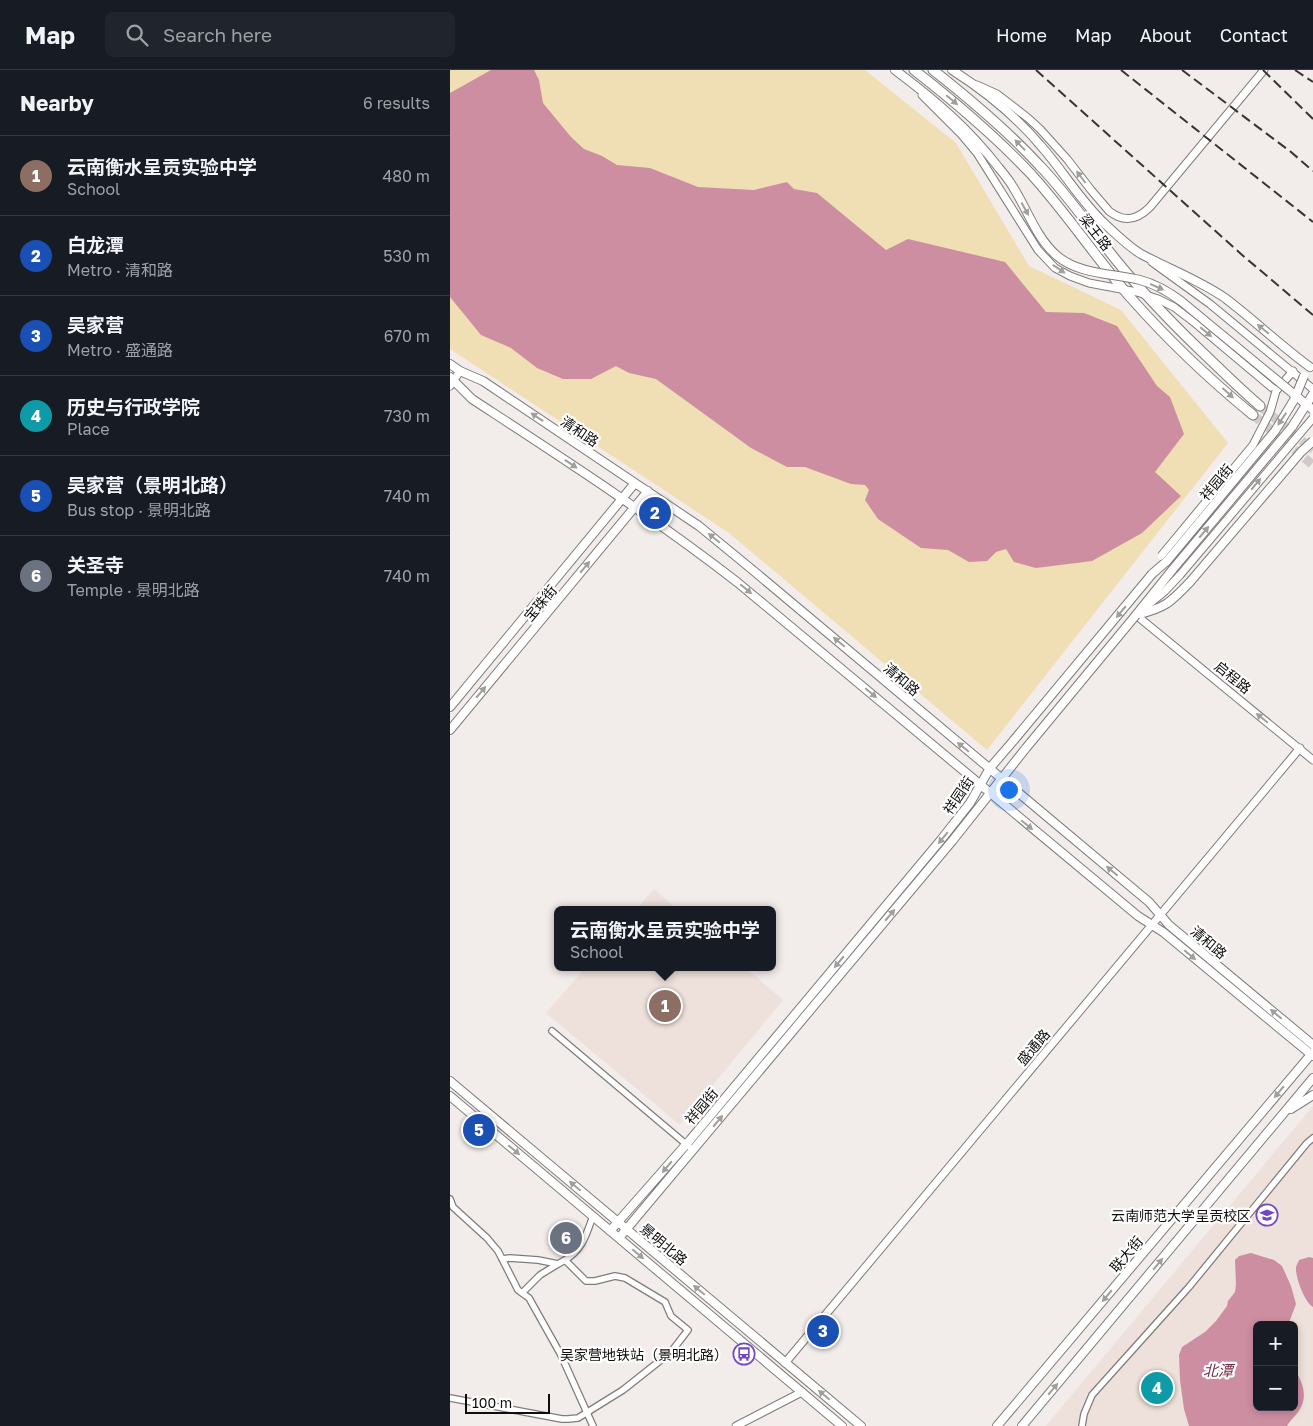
<!DOCTYPE html>
<meta charset="utf-8">
<style>
body{margin:0;font-family:"Golos Text","Noto Sans SC",sans-serif;background:#20242c;color:#f1f3f6}
.controls{position:absolute;right:15px;bottom:15px;display:grid;overflow:hidden;border-radius:8px;box-shadow:0 2px 8px #0003}
.controls button{width:45px;height:45px;display:grid;place-items:center;padding:0;border:0;border-bottom:1px solid #363941;background:#171b24;color:#f1f3f6;font:25px sans-serif}
.scale{position:absolute;left:15px;bottom:12px;width:85px;box-sizing:border-box;padding-left:5px;border:2px solid #0f0e0d;border-top:0;font-size:14px;line-height:18px;white-space:nowrap;color:#0f0e0d;-webkit-text-stroke:4px #fff;paint-order:stroke}
.you{position:absolute;left:558px;top:719px;width:18px;height:18px;margin:-12px;border:4px solid #fff;border-radius:50%;background:#1a73e8;box-shadow:0 0 0 8px #1a73e833}
.badge{display:grid;place-items:center;width:32px;height:32px;border-radius:50%;background:#b7a6de;color:#fff;font-size:16px;font-weight:700}
.pin{position:absolute;translate:-50% -50%;border:2px solid #fff;box-shadow:0 1px 5px #0006}
.popup{position:absolute;left:104px;top:836px;width:222px;height:65px;box-sizing:border-box;display:grid;place-content:center;border-radius:8px;background:#171b24;filter:drop-shadow(0 1px 4px #0005);font-size:16px;white-space:nowrap;color:#9ea1a6}
.popup b{font-size:19px;color:#f1f3f6}
.popup::after{content:'';position:absolute;left:50%;top:100%;margin-left:-10px;border:10px solid transparent;border-top-color:#171b24}
.list{margin:0;padding:0;list-style:none}
h2{display:flex;justify-content:space-between;align-items:center;height:65px;margin:0;padding:0 20px;font-size:21px}
h2 small{font-size:16px;font-weight:400;color:#9ea1a6}
.list li{display:grid;grid-template-columns:32px 1fr auto;gap:15px;align-items:center;box-sizing:border-box;height:80px;padding:0 20px;border-top:1px solid #363941}
.list b{display:block;font-size:19px;white-space:nowrap}
.list p{margin:0;font-size:16px;white-space:nowrap;color:#9ea1a6}
.list em{font-size:16px;font-style:normal;color:#9ea1a6}
.icon{flex:none;width:28px;height:28px;fill:none;stroke:currentColor;stroke-width:2;stroke-linecap:round;stroke-linejoin:round}
.map{position:relative;flex:none;width:863px;height:1356px;overflow:hidden}
header{display:flex;align-items:center;gap:30px;box-sizing:border-box;height:70px;padding:0 25px;background:#171b24;border-bottom:1px solid #363941}
header strong{font-size:24px}
nav{display:flex;gap:28px;margin-inline-start:auto;font-size:18px}
.search{width:350px;height:45px;background:#20242c;display:flex;align-items:center;gap:12px;box-sizing:border-box;padding:0 18px;border-radius:8px;color:#9ea1a6;font-size:19px}
main{display:flex}
aside{flex:1;background:#171b24}
.map>svg:first-child{display:block}
</style>
<header>
<strong>Map</strong>
<div class="search"><svg class="icon" aria-label="search" viewBox="0 0 24 24"><circle cx="10" cy="10" r="6"/><path d="M15 15l6 6"/></svg>Search here</div>
<nav><a>Home</a><a>Map</a><a>About</a><a>Contact</a></nav>
</header>
<main>
<aside>
<h2>Nearby<small>6 results</small></h2>
<ul class="list">
<li><span class="badge" style="background:#8d6e63">1</span><div><b>云南衡水呈贡实验中学</b><p>School</p></div><em>480 m</em></li>
<li><span class="badge" style="background:#1a4fb4">2</span><div><b>白龙潭</b><p>Metro · 清和路</p></div><em>530 m</em></li>
<li><span class="badge" style="background:#1a4fb4">3</span><div><b>吴家营</b><p>Metro · 盛通路</p></div><em>670 m</em></li>
<li><span class="badge" style="background:#0f9aa8">4</span><div><b>历史与行政学院</b><p>Place</p></div><em>730 m</em></li>
<li><span class="badge" style="background:#1a4fb4">5</span><div><b>吴家营（景明北路）</b><p>Bus stop · 景明北路</p></div><em>740 m</em></li>
<li><span class="badge" style="background:#6b7280">6</span><div><b>关圣寺</b><p>Temple · 景明北路</p></div><em>740 m</em></li>
</ul>
</aside>
<div class="map">
<svg width="863" height="1356" viewBox="0 0 863 1356">
<rect width="100%" height="100%" fill="#f2ecea"/>
<path fill="#eee0da" fill-rule="evenodd" d="M204 819 228 840H186Z
M136 897H295L333 930 230 1055 96 943Z
M863 1036V1356H596ZM807 1255H844V1337H807Z"/>
<path fill="#f0deb4" d="M0 0H415L506 73 579 196 671 240 778 373 537 680 279 463 0 279Z"/>
<path fill="#cd8ea1" d="M41 0H84L89 10 93 33 121 67 134 79 152 86 167 95 200 98 248 117 304 120 337 112 344 119 367 123 436 180 458 169 555 192 596 242 634 243 667 256 707 316 720 327 734 364 705 402 731 426 692 463 642 491 586 498 564 492 556 479 546 482 537 491 519 492 498 480 471 478 428 449 415 430 419 420 415 415 401 414 355 397H337L301 378 206 309 179 303 166 296 141 309H113L87 298 61 278 31 265 0 227V23Z
M801 1183 824 1190 832 1196 841 1216 846 1234 838 1255H807V1337H844V1298C851 1310 858 1323 851 1337 848 1344 841 1349 837 1356H739L734 1339 730 1310 729 1285 732 1277 755 1262 766 1251 777 1236 778 1231 785 1222 786 1214 785 1190 789 1186Z
M859 1187 863 1188V1237C855 1233 845 1207 846 1197 847 1194 848 1193 849 1190Z"/>
<g fill="none" stroke-linecap="round" stroke-linejoin="round">
<path stroke="#d0cbc9" stroke-width="9" stroke-dasharray="9 4.5" stroke-linecap="butt" d="M810 336 863 380
M803 345 863 395"/>
<g stroke="#817c7a" stroke-width="8">
<path id="minor" d="M102 961 243 1080
M0 1129 3 1137 37 1168 48 1181 68 1220 79 1228 111 1285 143 1356
M52 1189 60 1188 88 1190 108 1194 115 1190
M72 1223 90 1205 108 1194
M0 1328 112 1349H118L128 1348 173 1320 221 1282 238 1260 221 1246 215 1232 175 1208 165 1206 145 1211H136L115 1190C133 1179 136 1165 143 1146
M632 1356 634 1344 642 1325 739 1217 857 1073 863 1068"/>
</g>
<g stroke="#817c7a" stroke-width="9">
<path id="tertiary" d="M527 15 547 24 578 48 590 59 617 89 641 120 659 141C674 153 687 150 700 137L814 0
M472 25 511 64 527 83 588 180 605 198 620 206 639 213 687 222 708 229 724 237 745 253 826 321 843 301
M702 192 760 234 863 319
M0 316 10 301
M730 505 715 521 686 545 863 690
M335 1293 850 678
M286 1356 352 1322"/>
</g>
<g stroke="#817c7a" stroke-width="10">
<path id="secondary" d="M445 0C485 30 518 58 549 98
M502 0C535 21 566 46 591 76 614 102 631 132 656 155 667 165 679 177 691 184 719 199 749 210 775 228 804 250 831 276 860 297
M0 294 10 301 33 311 249 456 299 497 699 832 719 855 863 975
M0 307 22 329C112 388 202 446 287 512L688 846 713 862 863 986
M702 504 717 491
M686 545C715 538 720 533 740 512
M686 545 723 499
M0 637 185 413
M0 660 198 421
M0 1011 411 1356
M0 1026 392 1356
M841 1039 863 1025
M160 1161 240 1070 490 771 520 733 540 698 564 670
M169 1168 503 770 576 678
M547 1356 863 982
M572 1356 863 1008"/>
</g>
<g stroke="#817c7a" stroke-width="11">
<path id="primary" d="M464 0C505 32 544 65 580 103 616 142 645 187 680 227 717 269 759 309 803 345
M483 0C521 30 557 60 590 96 618 125 641 159 666 190 692 222 720 251 749 279 769 298 789 318 810 336"/>
</g>
<use href="#minor" stroke="#fff" stroke-width="5.5"/>
<use href="#tertiary" stroke="#fff" stroke-width="7"/>
<use href="#secondary" stroke="#fff" stroke-width="8"/>
<use href="#primary" stroke="#fff" stroke-width="9"/>
<path stroke="#373534" stroke-width="2" stroke-dasharray="10 5" stroke-linecap="butt" d="M586 0 791 184 863 245
M671 0 863 152
M732 0 841 82 863 101
M813 0 863 49
M845 0 863 12"/>
<g stroke="#817c7a" stroke-width="9" stroke-linecap="butt">
<path id="tertiary-bridge" d="M711 486 803 375 820 342 826 321
M730 505 863 348"/>
</g>
<g stroke="#817c7a" stroke-width="10" stroke-linecap="butt">
<path id="secondary-bridge" d="M549 98C554 104 559 110 563 117 577 139 586 167 606 185 629 205 662 203 690 210 705 214 719 222 731 231L863 340
M717 491 825 361 844 330 854 306
M723 499 842 357 863 324
M740 512 851 382 863 371
M564 670 702 504
M576 678 686 545"/>
</g>
<use href="#tertiary-bridge" stroke="#fff" stroke-width="7"/>
<use href="#secondary-bridge" stroke="#fff" stroke-width="8"/>
</g>
<defs><path id="oneway-solid" d="M-6-.8H1V-3.2L6.5 0L1 3.2V.8H-6Z" transform="scale(1.25)"/></defs>
<g fill="#9f9f9e">
<use href="#oneway-solid" transform="translate(502 30) rotate(40)"/>
<use href="#oneway-solid" transform="translate(570 75) rotate(-134)"/>
<use href="#oneway-solid" transform="translate(631 107) rotate(-127)"/>
<use href="#oneway-solid" transform="translate(575 139) rotate(61)"/>
<use href="#oneway-solid" transform="translate(609 199) rotate(34)"/>
<use href="#oneway-solid" transform="translate(707 217) rotate(24)"/>
<use href="#oneway-solid" transform="translate(813 259) rotate(-141)"/>
<use href="#oneway-solid" transform="translate(756 262) rotate(40)"/>
<use href="#oneway-solid" transform="translate(778 323) rotate(42)"/>
<use href="#oneway-solid" transform="translate(87 347) rotate(-146)"/>
<use href="#oneway-solid" transform="translate(832 349) rotate(124)"/>
<use href="#oneway-solid" transform="translate(121 394) rotate(34)"/>
<use href="#oneway-solid" transform="translate(806 414) rotate(-50)"/>
<use href="#oneway-solid" transform="translate(754 462) rotate(-50)"/>
<use href="#oneway-solid" transform="translate(264 468) rotate(-141)"/>
<use href="#oneway-solid" transform="translate(135 497) rotate(-50)"/>
<use href="#oneway-solid" transform="translate(296 519) rotate(40)"/>
<use href="#oneway-solid" transform="translate(671 542) rotate(130)"/>
<use href="#oneway-solid" transform="translate(389 572) rotate(-140)"/>
<use href="#oneway-solid" transform="translate(31 622) rotate(-50)"/>
<use href="#oneway-solid" transform="translate(421 623) rotate(40)"/>
<use href="#oneway-solid" transform="translate(812 648) rotate(-141)"/>
<use href="#oneway-solid" transform="translate(513 677) rotate(-141)"/>
<use href="#oneway-solid" transform="translate(577 755) rotate(40)"/>
<use href="#oneway-solid" transform="translate(493 768) rotate(129)"/>
<use href="#oneway-solid" transform="translate(662 801) rotate(-140)"/>
<use href="#oneway-solid" transform="translate(440 845) rotate(-50)"/>
<use href="#oneway-solid" transform="translate(740 885) rotate(40)"/>
<use href="#oneway-solid" transform="translate(389 892) rotate(130)"/>
<use href="#oneway-solid" transform="translate(826 944) rotate(-140)"/>
<use href="#oneway-solid" transform="translate(829 1022) rotate(130)"/>
<use href="#oneway-solid" transform="translate(268 1051) rotate(-50)"/>
<use href="#oneway-solid" transform="translate(64 1080) rotate(40)"/>
<use href="#oneway-solid" transform="translate(217 1097) rotate(130)"/>
<use href="#oneway-solid" transform="translate(125 1116) rotate(-140)"/>
<use href="#oneway-solid" transform="translate(188 1184) rotate(40)"/>
<use href="#oneway-solid" transform="translate(708 1194) rotate(-50)"/>
<use href="#oneway-solid" transform="translate(249 1220) rotate(-140)"/>
<use href="#oneway-solid" transform="translate(657 1226) rotate(130)"/>
<use href="#oneway-solid" transform="translate(603 1319) rotate(-50)"/>
<use href="#oneway-solid" transform="translate(374 1325) rotate(-140)"/>
</g>
<defs>
<g id="university-ring" transform="scale(1.125)"><circle r="9.5" fill="#fff" stroke="#7148c1" stroke-width="1.5"/><path d="M0-5L7-2L0 1L-7-2ZM-4 1L0 2.5L4 1V4Q0 6-4 4Z" fill="#7148c1"/></g>
<g id="bus-ring" transform="scale(1.125)"><circle r="9.5" fill="#fff" stroke="#7148c1" stroke-width="1.5"/><path d="M-5-6H5V4H4V6H2V4H-2V6H-4V4H-5ZM-3.5-4V0h7V-4ZM-3.5 1.2v1.5H-2V1.2ZM2 1.2v1.5H3.5V1.2Z" fill="#7148c1"/></g>
</defs>
<g fill-rule="evenodd">
<use href="#university-ring" x="817" y="1145"/>
<use href="#bus-ring" x="294" y="1284"/>
</g>
<g text-anchor="middle" dominant-baseline="central" stroke-width="4.5" stroke-linejoin="round" paint-order="stroke">
<g font-size="14" fill="#0f0e0d" stroke="#fff">
<text transform="translate(646 162) rotate(52)">梁王路</text>
<text transform="translate(130 361) rotate(34)">清和路</text>
<text transform="translate(766 412) rotate(-50)">祥园街</text>
<text transform="translate(90 533) rotate(-50)">宝珠街</text>
<text transform="translate(783 607) rotate(39)">启程路</text>
<text transform="translate(452 609) rotate(40)">清和路</text>
<text transform="translate(508 725) rotate(-56)">祥园街</text>
<text transform="translate(759 872) rotate(40)">清和路</text>
<text transform="translate(583 977) rotate(-50)">盛通路</text>
<text transform="translate(251 1036) rotate(-50)">祥园街</text>
<text transform="translate(214 1174) rotate(40)">景明北路</text>
<text transform="translate(676 1184) rotate(-50)">联大街</text>
</g>
<g font-size="14" fill="#0f0e0d" stroke="#fff" text-anchor="end">
<text x="801" y="1145">云南师范大学呈贡校区</text>
<text x="278" y="1284">吴家营地铁站（景明北路）</text>
</g>
<g font-size="15" font-style="italic" fill="#752a46" stroke="#fff">
<text x="768" y="1300">北潭</text>
</g>
</g>
</svg>
<div class="controls">
<button>+</button>
<button>−</button>
</div>
<div class="scale">100 m</div>
<div class="you"></div>
<div class="pin badge" style="left:215px;top:936px;background:#8d6e63">1</div>
<div class="popup"><b>云南衡水呈贡实验中学</b>School</div>
<div class="pin badge" style="left:205px;top:443px;background:#1a4fb4">2</div>
<div class="pin badge" style="left:373px;top:1261px;background:#1a4fb4">3</div>
<div class="pin badge" style="left:707px;top:1318px;background:#0f9aa8">4</div>
<div class="pin badge" style="left:29px;top:1060px;background:#1a4fb4">5</div>
<div class="pin badge" style="left:116px;top:1168px;background:#6b7280">6</div>
</div>
</main>
